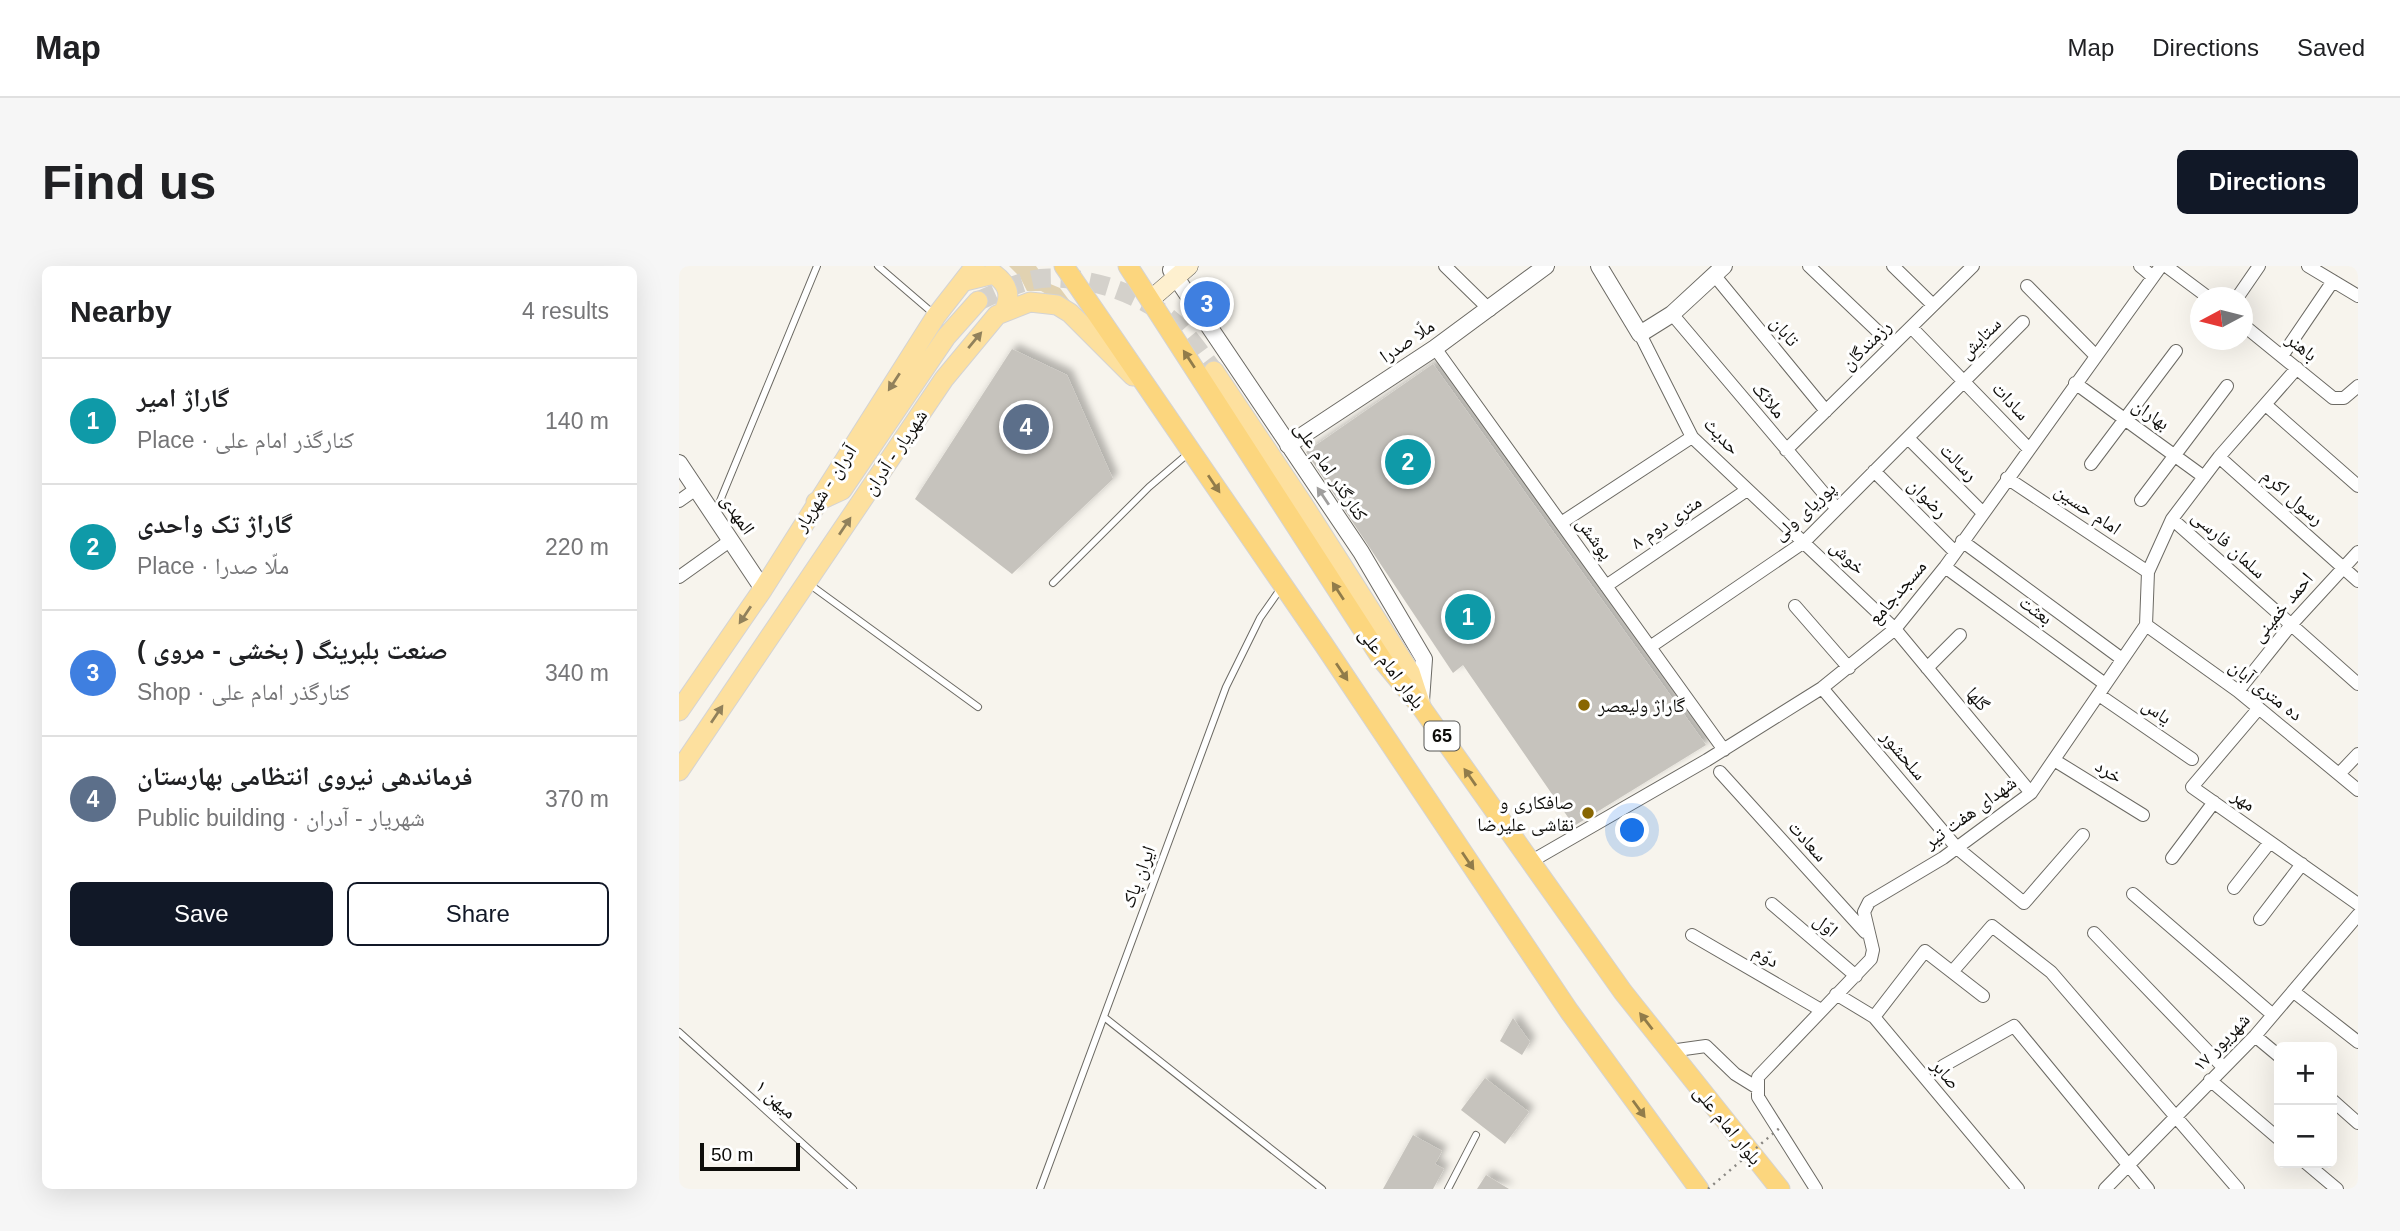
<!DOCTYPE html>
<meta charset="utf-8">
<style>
body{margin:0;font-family:Arial,"Noto Naskh Arabic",sans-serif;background:#f6f6f6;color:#202124}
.controls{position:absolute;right:21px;bottom:21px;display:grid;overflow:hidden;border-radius:10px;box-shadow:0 7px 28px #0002}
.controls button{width:63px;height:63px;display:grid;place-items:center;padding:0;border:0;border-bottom:2px solid #e0e0e0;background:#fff;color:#202124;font:35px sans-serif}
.compass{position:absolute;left:1511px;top:21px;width:63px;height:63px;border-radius:50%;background:#fff;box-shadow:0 7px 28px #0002;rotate:263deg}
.scale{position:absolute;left:21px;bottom:18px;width:100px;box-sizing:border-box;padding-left:7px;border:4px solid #0e0d0a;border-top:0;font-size:19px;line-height:24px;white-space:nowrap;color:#0e0d0a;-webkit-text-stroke:5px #fff;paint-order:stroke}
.you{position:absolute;left:954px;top:565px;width:24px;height:24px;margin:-18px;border:5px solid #fff;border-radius:50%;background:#1a73e8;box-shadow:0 0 0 10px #1a73e833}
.badge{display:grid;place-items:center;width:46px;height:46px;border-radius:50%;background:#111827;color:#fff;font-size:23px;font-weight:700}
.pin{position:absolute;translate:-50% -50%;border:4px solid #fff;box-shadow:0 2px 7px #0006}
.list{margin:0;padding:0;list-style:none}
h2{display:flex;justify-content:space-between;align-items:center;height:91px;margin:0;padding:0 28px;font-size:30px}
h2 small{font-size:23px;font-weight:400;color:#757577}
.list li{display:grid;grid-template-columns:46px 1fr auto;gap:21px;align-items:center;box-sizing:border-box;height:126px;padding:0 28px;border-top:2px solid #e0e0e0}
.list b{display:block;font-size:26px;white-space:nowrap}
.list p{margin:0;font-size:23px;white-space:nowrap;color:#757577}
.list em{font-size:23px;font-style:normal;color:#757577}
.actions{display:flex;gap:14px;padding:21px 28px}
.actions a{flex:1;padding:16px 0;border:2px solid #111827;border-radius:10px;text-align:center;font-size:24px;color:#111827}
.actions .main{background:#111827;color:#fff}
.map{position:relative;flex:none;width:1679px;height:923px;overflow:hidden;border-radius:10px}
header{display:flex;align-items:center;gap:42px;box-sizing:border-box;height:98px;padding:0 35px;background:#fff;border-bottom:2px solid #e0e0e0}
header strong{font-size:33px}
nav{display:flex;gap:38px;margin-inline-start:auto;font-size:24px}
.intro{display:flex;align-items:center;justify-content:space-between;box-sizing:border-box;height:168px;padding:0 42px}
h1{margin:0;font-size:49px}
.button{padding:18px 32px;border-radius:10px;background:#111827;color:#fff;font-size:24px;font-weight:700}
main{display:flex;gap:42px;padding:0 42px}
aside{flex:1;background:#fff;border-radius:10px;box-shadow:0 7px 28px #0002}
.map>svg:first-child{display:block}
</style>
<header>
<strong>Map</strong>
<nav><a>Map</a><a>Directions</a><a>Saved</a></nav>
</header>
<div class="intro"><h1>Find us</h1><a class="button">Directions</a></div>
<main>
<aside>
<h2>Nearby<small>4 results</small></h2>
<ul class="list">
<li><span class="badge" style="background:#0f9aa8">1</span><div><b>گاراژ امیر</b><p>Place · کنارگذر امام علی</p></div><em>140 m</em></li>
<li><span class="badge" style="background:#0f9aa8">2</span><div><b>گاراژ تک واحدی</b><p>Place · ملّا صدرا</p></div><em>220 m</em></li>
<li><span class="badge" style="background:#3f7fe0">3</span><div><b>صنعت بلبرینگ ( بخشی - مروی )</b><p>Shop · کنارگذر امام علی</p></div><em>340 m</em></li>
<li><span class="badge" style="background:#5c6f8a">4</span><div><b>فرماندهی نیروی انتظامی بهارستان</b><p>Public building · شهریار - آدران</p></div><em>370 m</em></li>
</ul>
<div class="actions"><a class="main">Save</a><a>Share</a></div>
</aside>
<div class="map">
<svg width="1679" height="923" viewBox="0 0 1679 923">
<defs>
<filter id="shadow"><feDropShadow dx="5.5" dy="-5.5" stdDeviation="3.5" flood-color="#0004"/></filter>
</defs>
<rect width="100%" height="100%" fill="#f7f4ed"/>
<path fill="#e1d2b1" d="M330 0H357L369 17 381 22 399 46 362 25H348L341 11Z"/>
<path fill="#c6c3bd" filter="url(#shadow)" d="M333 83 388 109 434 213 333 308 236 233Z
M754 98 1027 479 895 560 784 399 774 407 627 186Z
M834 752 851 776 843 789 821 775Z
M806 812 850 846 826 878 782 844Z
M734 869 763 885 756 898 765 903 754 923H704Z
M807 909 830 923H798Z"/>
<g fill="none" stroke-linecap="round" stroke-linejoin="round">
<path stroke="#d4d1cb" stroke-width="19" stroke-dasharray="19 10" stroke-linecap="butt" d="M299 35C321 26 345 12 370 12 415 11 470 30 502 63 514 76 524 91 535 105"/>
<g stroke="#6c6a64" stroke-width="8">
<path id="service" d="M199 0 256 49
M36 247 138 0
M374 317 470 221 511 186
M130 318 299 441
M425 751 643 923
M0 766 174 923
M361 923 547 421 581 352 602 322
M769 923 797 869"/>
</g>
<g stroke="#6c6a64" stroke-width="14">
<path id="minor" d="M766 0 811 44
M1130 0 1213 79
M1214 0 1254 39
M1461 0 1474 11
M1487 0 1530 32
M1629 0 1679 30
M1036 10 1147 145
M1348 20 1416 89
M1558 32 1580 0
M993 48 1158 243
M1563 58 1654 132H1665L1679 120
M1232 61 1350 183
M961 68 1013 171 1216 363 1352 527
M756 82 1045 484
M1603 90 1654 15
M1396 117 1525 211
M1588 140 1679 220
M1229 172 1304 247
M1107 184 1294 0
M1540 191 1679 315
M1412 198 1497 85
M1195 205 1276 286
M1328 212 1469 306
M1462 234 1548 120
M0 235 17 223
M1493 253 1679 418
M882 257 1013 171
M1283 275 1443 393
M1266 301 1426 418
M0 311 52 274
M927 320 1068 224
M1116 340 1170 402
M1467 359 1559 425 1679 524
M971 381 1125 276 1344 56
M1248 402 1281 369
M1143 422 1278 582 1345 637 1404 569
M1559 425 1611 360 1679 286
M1420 429 1513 493
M1580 442 1513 521 1679 638
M1375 494 1464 549
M1041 506 1186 666
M1660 508 1679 488
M1493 592 1535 536
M851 596 1028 494 1143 422 1216 363 1266 301 1482 0
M1555 622 1591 576
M1454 628 1594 749
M1093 638 1177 710
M1581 653 1623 598
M1415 667 1544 801
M1013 669 1142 744
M1273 706 1313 660 1372 706 1559 923
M1615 726 1679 776
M1157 728 1195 751 1339 923
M1195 751 1246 685 1304 730
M1576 770 1600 790
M991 785 1027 780 1056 808 1077 821
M1264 800 1335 760 1469 923
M1531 814 1600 873
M1653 834 1679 857
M1627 897 1658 923
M1137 923 1079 831V811L1192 693 1194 684 1185 646 1190 636 1264 592 1352 527 1467 359 1469 306 1493 253 1540 191 1618 102
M1426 923 1576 770 1679 649"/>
</g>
<g stroke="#6c6a64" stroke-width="18">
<path id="tertiary" d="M920 0 961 68 993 48 1045 0
M492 4 682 286 745 393 742 435
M609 179 756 82 867 0
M0 197 84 323"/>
</g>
<g stroke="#6c6a64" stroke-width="19">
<path id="secondary" d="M471 34 510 0"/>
</g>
<g stroke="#d4d3d3" stroke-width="21">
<path id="primary" d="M286 15 315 8C330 19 332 29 325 45
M535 105 622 235 731 406 742 440
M137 236 163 224 267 71 299 35
M0 445 84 323 257 50 296 0
M0 505 265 113 318 49 351 36 378 39 391 47 454 110"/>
</g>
<g stroke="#d4d3d3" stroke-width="21">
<path id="trunk" d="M385 0 643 376 890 745 1020 923
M449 0 704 395 742 441 944 726 1101 923"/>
</g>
<use href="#service" stroke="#fff" stroke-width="6"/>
<use href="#minor" stroke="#fff" stroke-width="12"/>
<use href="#tertiary" stroke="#fff" stroke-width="16"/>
<use href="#secondary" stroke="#fef0cf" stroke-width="18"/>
<use href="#primary" stroke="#fde09e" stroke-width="19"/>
<use href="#trunk" stroke="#fcd67e" stroke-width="19"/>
<path stroke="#898782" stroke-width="2.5" stroke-dasharray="2 5" stroke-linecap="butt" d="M1029 923 1103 860"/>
</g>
<defs><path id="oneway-solid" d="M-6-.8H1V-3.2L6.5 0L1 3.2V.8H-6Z" transform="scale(1.75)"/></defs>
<g fill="#91815b">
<use href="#oneway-solid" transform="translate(296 74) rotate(-50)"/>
<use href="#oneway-solid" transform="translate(215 116) rotate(123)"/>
<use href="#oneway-solid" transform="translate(166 260) rotate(-56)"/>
<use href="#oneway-solid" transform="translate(66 349) rotate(124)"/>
<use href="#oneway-solid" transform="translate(38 448) rotate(-56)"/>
</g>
<g fill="#917c4a">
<use href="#oneway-solid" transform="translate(510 93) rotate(-123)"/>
<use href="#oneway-solid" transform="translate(535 218) rotate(56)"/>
<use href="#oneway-solid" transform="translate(659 325) rotate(-123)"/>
<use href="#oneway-solid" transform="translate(663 406) rotate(56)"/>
<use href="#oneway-solid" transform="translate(791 511) rotate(-125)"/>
<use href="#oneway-solid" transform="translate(789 595) rotate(56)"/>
<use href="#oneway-solid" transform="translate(967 755) rotate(-128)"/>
<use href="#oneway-solid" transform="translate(960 843) rotate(54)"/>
</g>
<use fill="#9f9e9d" href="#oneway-solid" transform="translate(644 230) rotate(-124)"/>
<g fill="#886602" stroke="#fff" stroke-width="2.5">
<circle cx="905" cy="439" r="7"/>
<circle cx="909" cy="547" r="7"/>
</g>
<g text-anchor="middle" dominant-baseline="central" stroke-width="6" stroke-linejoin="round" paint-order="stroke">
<rect fill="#fff" stroke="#565654" stroke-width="2" x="745.5" y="455.5" width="35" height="29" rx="5"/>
<g font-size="18" font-weight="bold" fill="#0e0d0a">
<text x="763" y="470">65</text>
</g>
<g font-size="19" fill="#0e0d0a" stroke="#fff">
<text transform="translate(1106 65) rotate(50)">تابان</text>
<text transform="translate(1301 72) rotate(-45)">ستایش</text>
<text transform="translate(728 75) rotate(-34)">ملّا صدرا</text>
<text transform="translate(1187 79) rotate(-45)">رزمندگان</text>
<text transform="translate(1623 81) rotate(39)">باهنر</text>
<text transform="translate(1090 134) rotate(50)">ملائک</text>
<text transform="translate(1332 135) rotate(47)">سادات</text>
<text transform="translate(1472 148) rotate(34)">بهاران</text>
<text transform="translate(1043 170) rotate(47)">حدیث</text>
<text transform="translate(216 186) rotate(-56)">شهریار - آدران</text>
<text transform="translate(1280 196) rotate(45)">رسالت</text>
<text transform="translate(652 205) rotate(56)">کنارگذر امام علی</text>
<text transform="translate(146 222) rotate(-57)">آدران - شهریار</text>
<text transform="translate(1614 231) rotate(41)">رسول اکرم</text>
<text transform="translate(1249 232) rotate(45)">رضوان</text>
<text transform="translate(1409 243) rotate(34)">امام حسین</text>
<text transform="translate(1125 245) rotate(-42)">پوریای ولی</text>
<text transform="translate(59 248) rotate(56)">المهدی</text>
<text transform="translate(987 256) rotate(-34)">۸ متری دوم</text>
<text transform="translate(916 272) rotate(54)">پوشش</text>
<text transform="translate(1550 278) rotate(42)">سلمان فارسی</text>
<text transform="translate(1169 291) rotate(44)">خوش</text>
<text transform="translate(1218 326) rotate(-49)">مسجدجامع</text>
<text transform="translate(1603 341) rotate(-50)">احمد خمینی</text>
<text transform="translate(1357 344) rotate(36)">بعثت</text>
<text transform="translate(713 402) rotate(53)">بلوار امام علی</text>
<text transform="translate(1587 424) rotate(38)">ده متری آبان</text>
<text transform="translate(1299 433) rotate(50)">گلها</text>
<text transform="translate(1478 445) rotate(35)">یاس</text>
<text transform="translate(1225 489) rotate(50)">سلحشور</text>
<text transform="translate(1430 505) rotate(32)">خرد</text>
<text transform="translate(1565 534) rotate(35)">مهر</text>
<text transform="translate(1291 546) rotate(-36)">شهدای هفت تیر</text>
<text transform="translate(1129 575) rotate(48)">سعادت</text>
<text transform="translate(459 611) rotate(-70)">ایران پاک</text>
<text transform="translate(1147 659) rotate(40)">اوّل</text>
<text transform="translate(1087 690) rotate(30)">دوّم</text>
<text transform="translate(1542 776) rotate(-46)">۱۷ شهریور</text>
<text transform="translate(1267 808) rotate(50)">صابر</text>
<text transform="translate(97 833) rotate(42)">میهن ۱</text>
<text transform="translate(1049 859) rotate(51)">بلوار امام علی</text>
</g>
<g font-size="19" fill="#0e0d0a" stroke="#fff" text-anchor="start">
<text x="919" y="439">گاراژ ولیعصر</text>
<text x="895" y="536" text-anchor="end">صافکاری و<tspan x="895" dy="22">نقاشی عليرضا</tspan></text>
</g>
</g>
</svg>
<div class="controls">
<button>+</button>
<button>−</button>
</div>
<svg class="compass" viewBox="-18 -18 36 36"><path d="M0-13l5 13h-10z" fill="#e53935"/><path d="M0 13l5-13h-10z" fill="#757577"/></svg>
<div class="scale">50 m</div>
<div class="you"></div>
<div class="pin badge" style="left:789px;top:351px;background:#0f9aa8">1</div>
<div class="pin badge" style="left:729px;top:196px;background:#0f9aa8">2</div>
<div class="pin badge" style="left:528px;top:38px;background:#3f7fe0">3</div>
<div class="pin badge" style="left:347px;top:161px;background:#5c6f8a">4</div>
</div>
</main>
